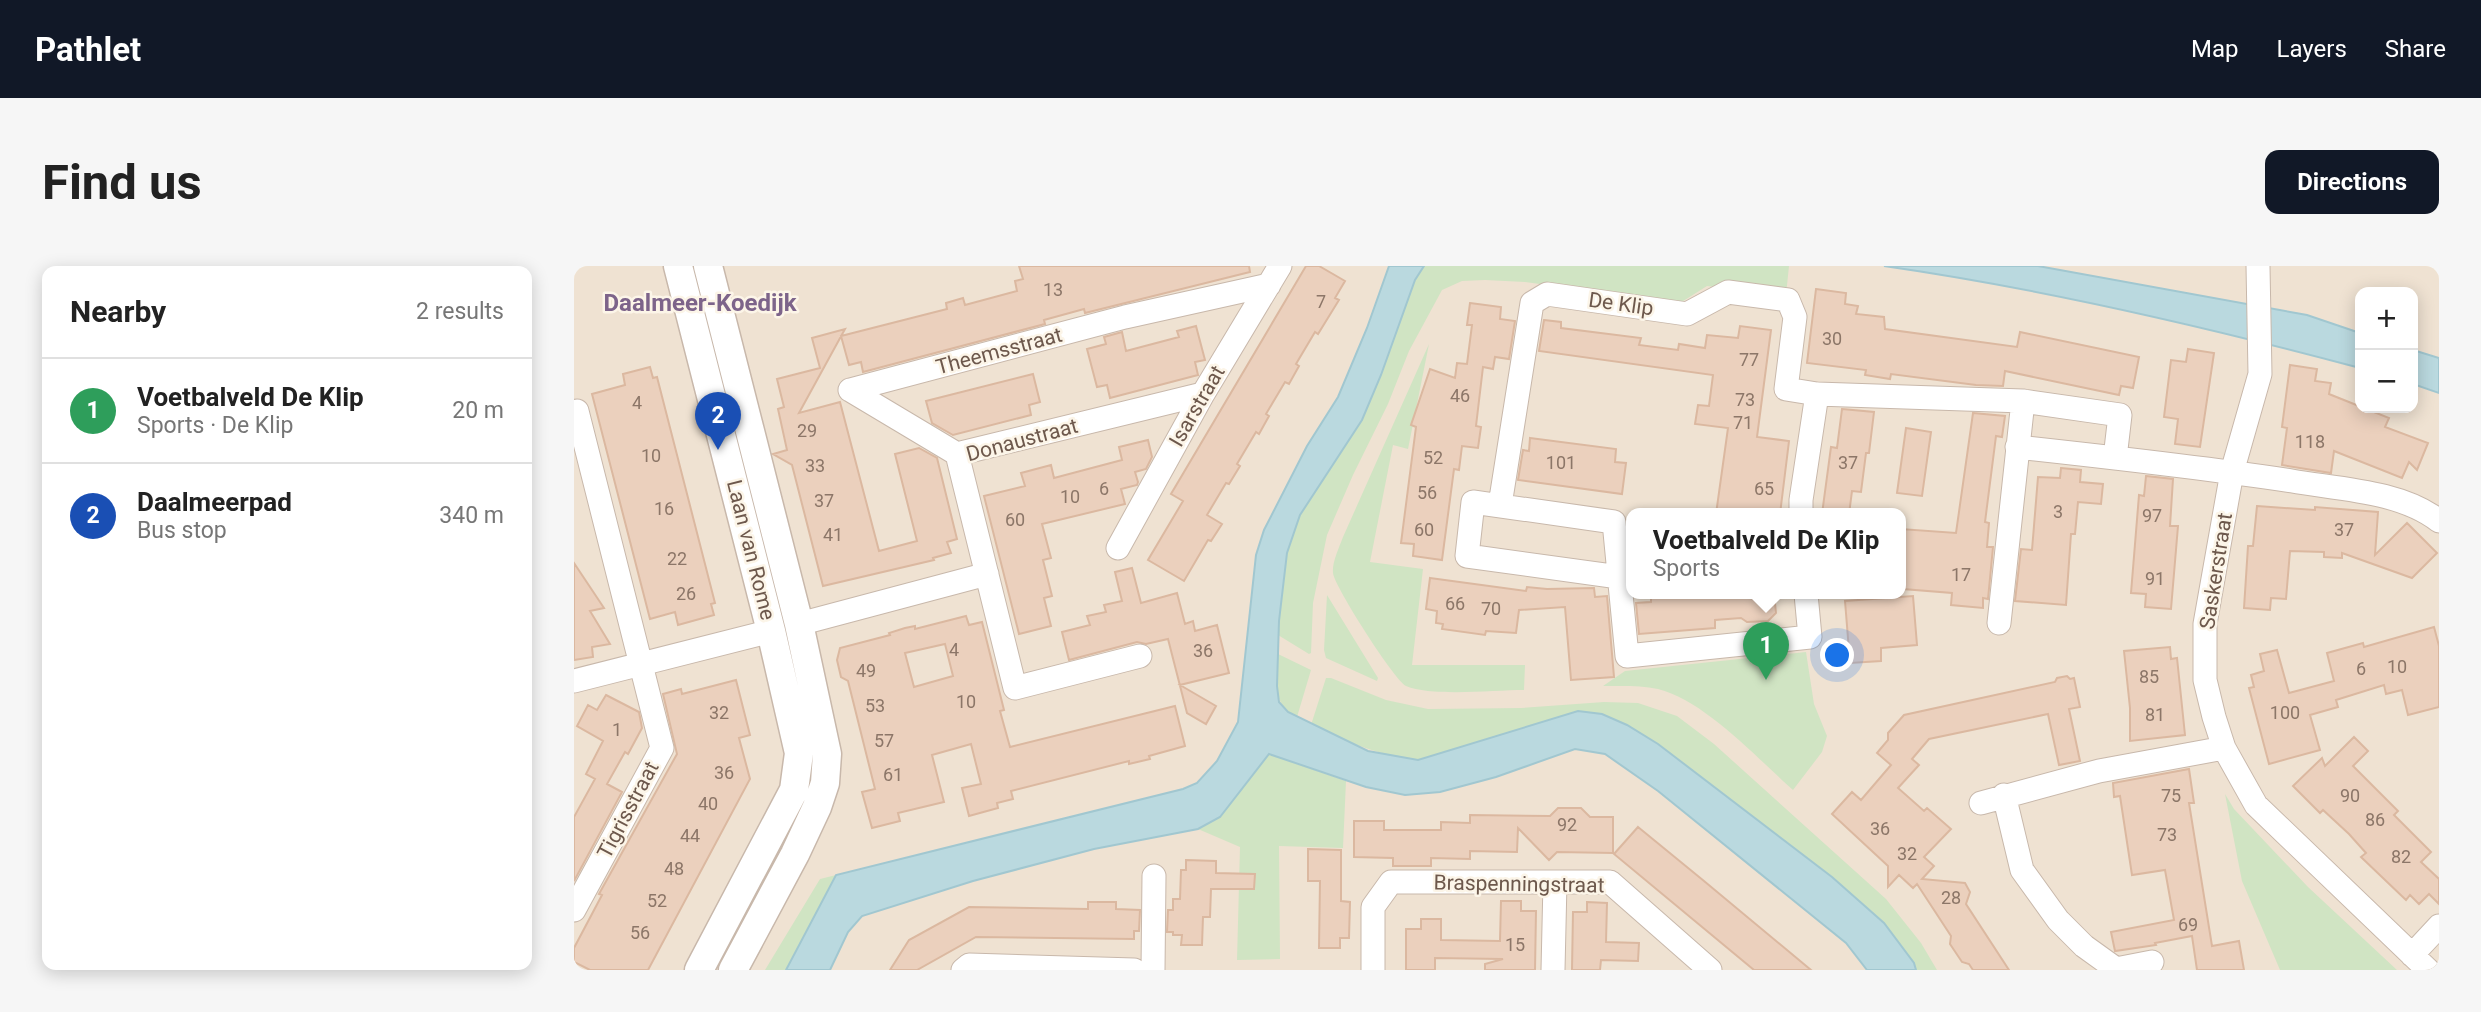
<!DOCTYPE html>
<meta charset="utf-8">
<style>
body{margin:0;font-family:Roboto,sans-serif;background:#f6f6f6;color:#222}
.controls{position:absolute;right:21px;top:21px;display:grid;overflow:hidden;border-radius:14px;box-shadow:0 4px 18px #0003}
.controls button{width:63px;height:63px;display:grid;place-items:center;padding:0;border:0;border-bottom:2px solid #e0e0e0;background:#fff;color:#222;font:35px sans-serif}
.you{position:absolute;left:1264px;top:390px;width:24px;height:24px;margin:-18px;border:5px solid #fff;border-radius:50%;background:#1a73e8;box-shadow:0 0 0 10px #1a73e833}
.badge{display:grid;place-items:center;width:46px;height:46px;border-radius:50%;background:#111827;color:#fff;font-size:23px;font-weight:700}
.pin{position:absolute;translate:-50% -58px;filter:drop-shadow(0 2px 4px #0008)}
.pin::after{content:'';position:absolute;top:37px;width:24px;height:21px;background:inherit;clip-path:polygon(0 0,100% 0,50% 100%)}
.popup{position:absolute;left:1052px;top:242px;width:280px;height:91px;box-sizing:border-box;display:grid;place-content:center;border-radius:14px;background:#fff;filter:drop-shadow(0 2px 5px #0005);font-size:23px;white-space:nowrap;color:#767676}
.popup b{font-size:26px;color:#222}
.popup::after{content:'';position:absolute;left:50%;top:100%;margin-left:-14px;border:14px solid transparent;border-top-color:#fff}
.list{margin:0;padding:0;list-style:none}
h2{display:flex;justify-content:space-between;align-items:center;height:91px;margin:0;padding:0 28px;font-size:30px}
h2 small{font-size:23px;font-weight:400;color:#767676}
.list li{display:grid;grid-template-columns:46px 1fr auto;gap:21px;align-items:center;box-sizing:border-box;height:105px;padding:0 28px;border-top:2px solid #e0e0e0}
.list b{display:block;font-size:26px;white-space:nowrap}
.list p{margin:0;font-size:23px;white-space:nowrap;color:#767676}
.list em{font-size:23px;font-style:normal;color:#767676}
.map{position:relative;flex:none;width:1865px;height:704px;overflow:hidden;border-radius:14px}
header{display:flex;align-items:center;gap:42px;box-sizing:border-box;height:98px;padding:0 35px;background:#111827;color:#fff}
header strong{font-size:33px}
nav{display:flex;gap:38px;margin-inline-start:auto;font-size:24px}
.intro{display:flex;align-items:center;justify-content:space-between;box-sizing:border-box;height:168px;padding:0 42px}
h1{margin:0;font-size:49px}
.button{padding:18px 32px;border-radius:14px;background:#111827;color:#fff;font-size:24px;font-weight:700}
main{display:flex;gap:42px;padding:0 42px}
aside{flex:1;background:#fff;border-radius:14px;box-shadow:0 4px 18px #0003}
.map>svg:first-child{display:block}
</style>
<header>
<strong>Pathlet</strong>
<nav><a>Map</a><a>Layers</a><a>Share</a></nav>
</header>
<div class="intro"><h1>Find us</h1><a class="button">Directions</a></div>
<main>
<aside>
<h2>Nearby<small>2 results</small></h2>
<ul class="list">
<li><span class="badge" style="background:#2e9e5b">1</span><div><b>Voetbalveld De Klip</b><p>Sports · De Klip</p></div><em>20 m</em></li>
<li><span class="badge" style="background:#1a4fb4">2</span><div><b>Daalmeerpad</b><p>Bus stop</p></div><em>340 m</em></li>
</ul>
</aside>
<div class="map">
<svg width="1865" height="704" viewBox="0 0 1865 704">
<rect width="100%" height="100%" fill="#f9f0e2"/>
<path fill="#efe2d2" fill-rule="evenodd" d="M0 0H1865V704H0ZM1786 26H1839V142H1786ZM1057 248H1327V328H1057Z"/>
<path fill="#d0e4c3" d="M850 0H1215L1212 29 1133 20 1106 37 951 16 911 14 888 15 868 24 835 85 814 138 779 209 753 269 739 337 737 387 735 388 704 369C706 331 708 283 726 248 747 207 779 172 798 129 816 89 826 35 850 0Z
M855 78 834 183 819 179 796 296 849 303 838 399H951L950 424C920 424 858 431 832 420 821 415 760 320 759 307 758 296 765 282 769 271Z
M753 329 804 412 803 415 752 392 750 384Z
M1232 386 1240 438 1253 470 1248 486 1219 524C1184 493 1130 434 1084 423 1066 419 1047 420 1029 420L1051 405Z
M704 388 737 404 723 451C696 437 703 414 704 388Z
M752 412H757L812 434 854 443 947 442 1030 436 1064 437 1103 450 1140 478 1312 633 1347 677 1363 704H1342L1340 697 1310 657 1258 611 1084 478 1053 459 1028 448 1004 445 844 494C802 489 775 476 737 459Z
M695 488 772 515 769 582 705 580 706 693 663 694 666 581 624 563 646 551Z
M1651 528 1660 543 1734 621 1823 704H1706L1668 615Z
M262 609 212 704H191L246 613Z"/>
<path fill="#bad9df" stroke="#a1c7d0" stroke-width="2" d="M815 0H850L841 14 807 109 788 154 726 249 713 287 705 355 703 420 705 436 714 446 794 485 844 494 1004 445 1028 448 1053 459 1084 478 1258 611 1310 657 1340 697 1342 704H1293L1272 677 1084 525 1031 488 1001 483 922 511 866 526 831 529 792 521 695 488 646 551 624 563 520 583 399 615 288 650 274 666 256 704H212L262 609 609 523 623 517 643 495 664 456 682 289 690 264 733 180 764 131 793 62Z
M1310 0H1464L1733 49 1786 67V102C1629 60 1471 23 1310 0Z
M1839 84 1865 92V127L1839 118Z"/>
<path fill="#ebd0bd" stroke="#dbb8a0" stroke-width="2" fill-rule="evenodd" d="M445 0H675L676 6 511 47 510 43 470 54 471 58 289 106 287 96 275 99 267 70 373 43 372 37 389 32 391 39 443 25 441 15 449 13Z
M732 0H745L771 15 761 32 765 34 744 68 741 66 722 98 725 100 715 118 711 116 692 148 695 150 685 168 682 166 663 198 666 200 655 218 652 217 633 249 648 258 637 275 634 274 610 315 574 294 609 235 597 228Z
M1242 23 1272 27 1271 38 1284 40 1282 48 1310 51 1311 63 1443 81 1446 66 1565 91 1559 122 1547 120 1545 129 1431 105 1429 120 1402 119 1317 108 1316 113 1291 109 1292 104 1233 97Z
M896 37 927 41 926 53 941 55 935 93 921 91 919 103 909 101 902 160 907 161 904 182 888 180 885 204 880 203 868 294 839 290 840 278 827 277 842 161 837 159 856 103 881 112 883 97 893 98 898 59H893Z
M970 54 987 56V62L1067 72 1065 79 1104 84 1105 78 1131 82 1133 69 1164 72 1166 60 1197 64 1183 171 1215 175 1206 248H1142L1154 162 1121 158 1124 139 1135 140 1139 109 965 85Z
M622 60 631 94 621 96 624 109 536 132 533 119 523 121 513 83 532 78 530 71 548 66 552 85 605 71 603 65Z
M271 63 225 147 266 136 305 285 343 275 321 188 345 182 363 192 383 273 373 276 377 287 359 292 360 294 249 320 218 199 199 188 213 184 204 143 210 141 203 113 246 102 238 72Z
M1614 83 1640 87 1626 181 1601 178 1604 153 1590 151 1597 94 1612 96Z
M1716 99 1743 103 1741 115 1757 117 1755 128 1815 152 1811 161 1854 177 1843 204 1835 196 1828 212 1760 185 1757 207 1708 199 1713 162 1708 161Z
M76 101 79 112 83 111 141 337 137 338 140 349 104 359 101 346 76 353 18 128 51 119 49 108Z
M459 108 466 136 455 139 457 149 379 169 358 157 352 135Z
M1268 143 1300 146 1295 187H1292L1287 226 1278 225 1275 248H1248L1257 181 1263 182Z
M1399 147 1431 150 1428 171 1422 170 1411 256 1415 257 1413 281H1419L1414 333 1409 332V342L1377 339 1378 327 1329 323 1327 301V263L1382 267Z
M1332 162 1357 166 1348 230 1323 227Z
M956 172 1042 183 1041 196 1052 197 1048 228 944 214 949 184 955 185Z
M574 174 578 191 572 203 561 206 564 216 563 219 547 223 551 238 468 258 477 292 469 294 478 330 470 332 477 360 445 368 410 230 451 220 447 207 477 199 480 212 548 194 545 181Z
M1487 202 1507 204 1506 216 1529 218 1527 238 1504 236 1501 268H1497L1492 339 1441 335 1447 283 1458 284 1464 211 1486 212Z
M1572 210 1599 213 1596 260H1604L1597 343 1571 341 1572 328 1557 327 1565 229 1570 230Z
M1683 240 1741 244V241L1804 246 1801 289 1833 257 1863 287 1838 312 1768 287V292L1750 291V286L1716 285 1712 333 1697 332 1696 344 1670 342 1674 280H1679Z
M0 297 30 342 16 345 36 378 18 381 19 391 0 394Z
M558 302 567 337 603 327 611 358 619 355 621 365 643 359 655 407 606 419 642 440 632 458 613 447 594 373 572 378 563 376 495 394 488 366 516 359 513 350 532 346 530 339 548 335 541 306Z
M856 312 952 325 953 321 973 323 1020 322 1021 331 1033 330 1040 411 997 414 991 341 945 344 942 367 912 365 911 369 868 363 869 358 862 357 863 345 852 343Z
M1131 328H1200L1202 347 1194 355 1173 356 1167 352 1141 354V362L1065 368 1062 337 1077 336V332Z
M1339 330 1343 379 1307 382V395L1276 397 1271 335Z
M392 350 395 359 408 356 430 444 426 445 436 481 601 440 611 480 575 490 576 493 555 498V495L437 525 439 533 423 537 424 542 395 550 388 522 407 518 397 478 358 489 370 536 324 547 326 555 298 562 288 526 301 523 274 415 267 411 263 394 266 382 316 369 315 367 331 362 341 360V363ZM371 378 379 410 340 421 331 387Z
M1860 361 1865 380V441L1834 449 1828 424 1812 428 1810 419 1762 434 1764 441 1736 449 1746 484 1695 498 1675 422 1680 421 1677 409 1690 405 1686 388 1703 384 1715 427 1760 415 1753 387 1789 377 1790 381Z
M1596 381 1597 393 1603 392 1611 469 1556 475V442L1550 385Z
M1493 410 1496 413 1500 412 1506 441 1495 443 1506 495 1485 499 1474 448 1355 473 1338 493 1345 499 1324 522 1350 545 1353 542 1377 563 1350 591 1360 600 1348 613 1391 617 1396 626 1392 638 1435 704H1399L1395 698 1388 696 1376 678 1377 670 1343 618 1339 622 1325 609 1314 621V600L1258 548 1278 526 1287 534 1317 499 1303 487 1314 474V467L1330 449 1481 416 1483 412Z
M162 414 176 469 165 472 176 513 74 704H16L0 696V682L28 629 25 628 103 488 89 428 107 423 108 428Z
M32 429 65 446 68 462 54 488 51 486 33 518 48 526 0 615V551L21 513 12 508 29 475 3 460 14 439 23 444Z
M1780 471 1794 485 1779 500 1824 545 1820 549 1857 586 1847 596 1865 613V638L1855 628 1845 638 1836 629 1832 634 1787 591 1792 587 1775 568 1749 544 1746 547 1719 520 1748 492 1751 500Z
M1615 503 1620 537H1615L1638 680 1665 675 1670 704H1623L1618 670 1581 677 1582 679 1541 685 1537 666 1600 654 1591 604 1558 609 1546 530 1540 531 1539 517Z
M984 542H1007L1016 551H1039V587L983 586 975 594 944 562 943 586 896 585V593L857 592V600H819V592L780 591V555H810V564H867V556L896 557V549L976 550Z
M1064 561 1130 615 1237 704H1180L1040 588Z
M734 583 767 584V635L776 636 775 672H766V682H745L746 615H734Z
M612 594 642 595V607L681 608 680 623H637L636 651H629L628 679H607L608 669H599V666H593L594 644H599V633H606L607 604H612Z
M927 635H947V645H962L961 704H911V698L929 693 861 692V704H832V663H847V653H867V674L926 675Z
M514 636H542V643L566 644 565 665H560V673L402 671 343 704H316L335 674 395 641 514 643Z
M1013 636 1033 637 1032 676 1065 677 1064 695 1027 694 1026 704H998L999 646H1013Z"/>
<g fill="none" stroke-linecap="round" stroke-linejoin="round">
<g stroke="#c8b8ab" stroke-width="25">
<path id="minor" d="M1684 0 1686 108 1658 206 1631 358V414L1640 451 1650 482 1682 539 1854 704
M276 124 551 51 695 19
M276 124 383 188
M0 146 3 145 88 482 0 644
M1443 181C1535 191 1626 201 1718 215 1764 223 1827 225 1865 255
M926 239 958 37 973 28 1113 48 1154 26 1214 34 1221 51 1212 123 1243 128 1449 135 1546 149 1541 192
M1227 248V234L1243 128
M544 282 629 128 706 0
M1045 311 893 290 899 236 1040 256 1053 390 1236 371 1232 328
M1425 357 1449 135
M225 358 413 308
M566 390 441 422 383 188 629 128
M0 415 197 365
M1430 529 1448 604 1484 654 1510 680 1542 703 1578 696
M1407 537 1525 505 1650 482
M1838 689 1865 660
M389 704 395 699 560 704
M579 704 580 610
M799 704V641L817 616H1036L1136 704
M979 704 981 616"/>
</g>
<g stroke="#c8b8ab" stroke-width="31">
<path id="tertiary" d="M104 0 197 365 225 487 220 524 125 704
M134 0 225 358 253 488 251 517 243 541 221 588 159 704"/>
</g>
<use href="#minor" stroke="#fff" stroke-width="23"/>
<use href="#tertiary" stroke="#fff" stroke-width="28"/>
</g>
<g text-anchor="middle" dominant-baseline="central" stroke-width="5" stroke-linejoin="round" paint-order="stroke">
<g font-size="18" fill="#8c7668">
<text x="479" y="23">13</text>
<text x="747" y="35">7</text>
<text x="1258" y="72">30</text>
<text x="1175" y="93">77</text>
<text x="886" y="129">46</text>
<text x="1171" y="133">73</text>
<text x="63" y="136">4</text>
<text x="1169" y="156">71</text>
<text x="233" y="164">29</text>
<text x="1736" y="175">118</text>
<text x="77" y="189">10</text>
<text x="859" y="191">52</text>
<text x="987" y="196">101</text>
<text x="1274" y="196">37</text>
<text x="241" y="199">33</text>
<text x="530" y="222">6</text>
<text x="1190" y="222">65</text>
<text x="853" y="226">56</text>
<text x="496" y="230">10</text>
<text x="250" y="234">37</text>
<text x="90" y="242">16</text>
<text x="1484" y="245">3</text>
<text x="1578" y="249">97</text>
<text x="441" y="253">60</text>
<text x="850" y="263">60</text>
<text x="1770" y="263">37</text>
<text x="259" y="268">41</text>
<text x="103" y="292">22</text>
<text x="1387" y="308">17</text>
<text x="1581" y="312">91</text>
<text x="112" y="327">26</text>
<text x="881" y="337">66</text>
<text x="917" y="342">70</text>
<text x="380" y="383">4</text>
<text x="629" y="384">36</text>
<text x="1823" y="400">10</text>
<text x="1787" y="402">6</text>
<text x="292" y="404">49</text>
<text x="1575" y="410">85</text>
<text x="392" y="435">10</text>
<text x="301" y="439">53</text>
<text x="145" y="446">32</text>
<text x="1711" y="446">100</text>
<text x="1581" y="448">81</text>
<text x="43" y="463">1</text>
<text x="310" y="474">57</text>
<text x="150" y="506">36</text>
<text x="319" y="508">61</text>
<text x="1597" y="529">75</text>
<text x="1776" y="529">90</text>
<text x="134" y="537">40</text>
<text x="1801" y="553">86</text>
<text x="993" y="558">92</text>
<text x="1306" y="562">36</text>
<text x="1593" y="568">73</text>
<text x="116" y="569">44</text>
<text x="1333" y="587">32</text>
<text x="1827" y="590">82</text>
<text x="100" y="602">48</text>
<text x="1377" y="631">28</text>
<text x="83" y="634">52</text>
<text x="1614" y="658">69</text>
<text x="66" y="666">56</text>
<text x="941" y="678">15</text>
</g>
<g font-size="21" fill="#6d584c" stroke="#fcf5e8">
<text transform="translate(1047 38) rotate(8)">De Klip</text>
<text transform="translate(425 85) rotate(-15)">Theemsstraat</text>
<text transform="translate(623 140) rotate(-60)">Isarstraat</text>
<text transform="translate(448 174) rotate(-15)">Donaustraat</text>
<text transform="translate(177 284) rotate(76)">Laan van Rome</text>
<text transform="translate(1642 305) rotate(-81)">Saskerstraat</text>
<text transform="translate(54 544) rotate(-62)">Tigrisstraat</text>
<text transform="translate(945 618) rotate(1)">Braspenningstraat</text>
</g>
<g font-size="24" font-weight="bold" fill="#7d648a" stroke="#fcf5e8">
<text x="126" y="37">Daalmeer-Koedijk</text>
</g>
</g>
</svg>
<div class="controls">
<button>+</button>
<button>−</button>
</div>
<div class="you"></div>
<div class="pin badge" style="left:1192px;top:414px;background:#2e9e5b">1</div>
<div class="popup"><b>Voetbalveld De Klip</b>Sports</div>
<div class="pin badge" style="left:144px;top:184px;background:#1a4fb4">2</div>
</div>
</main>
